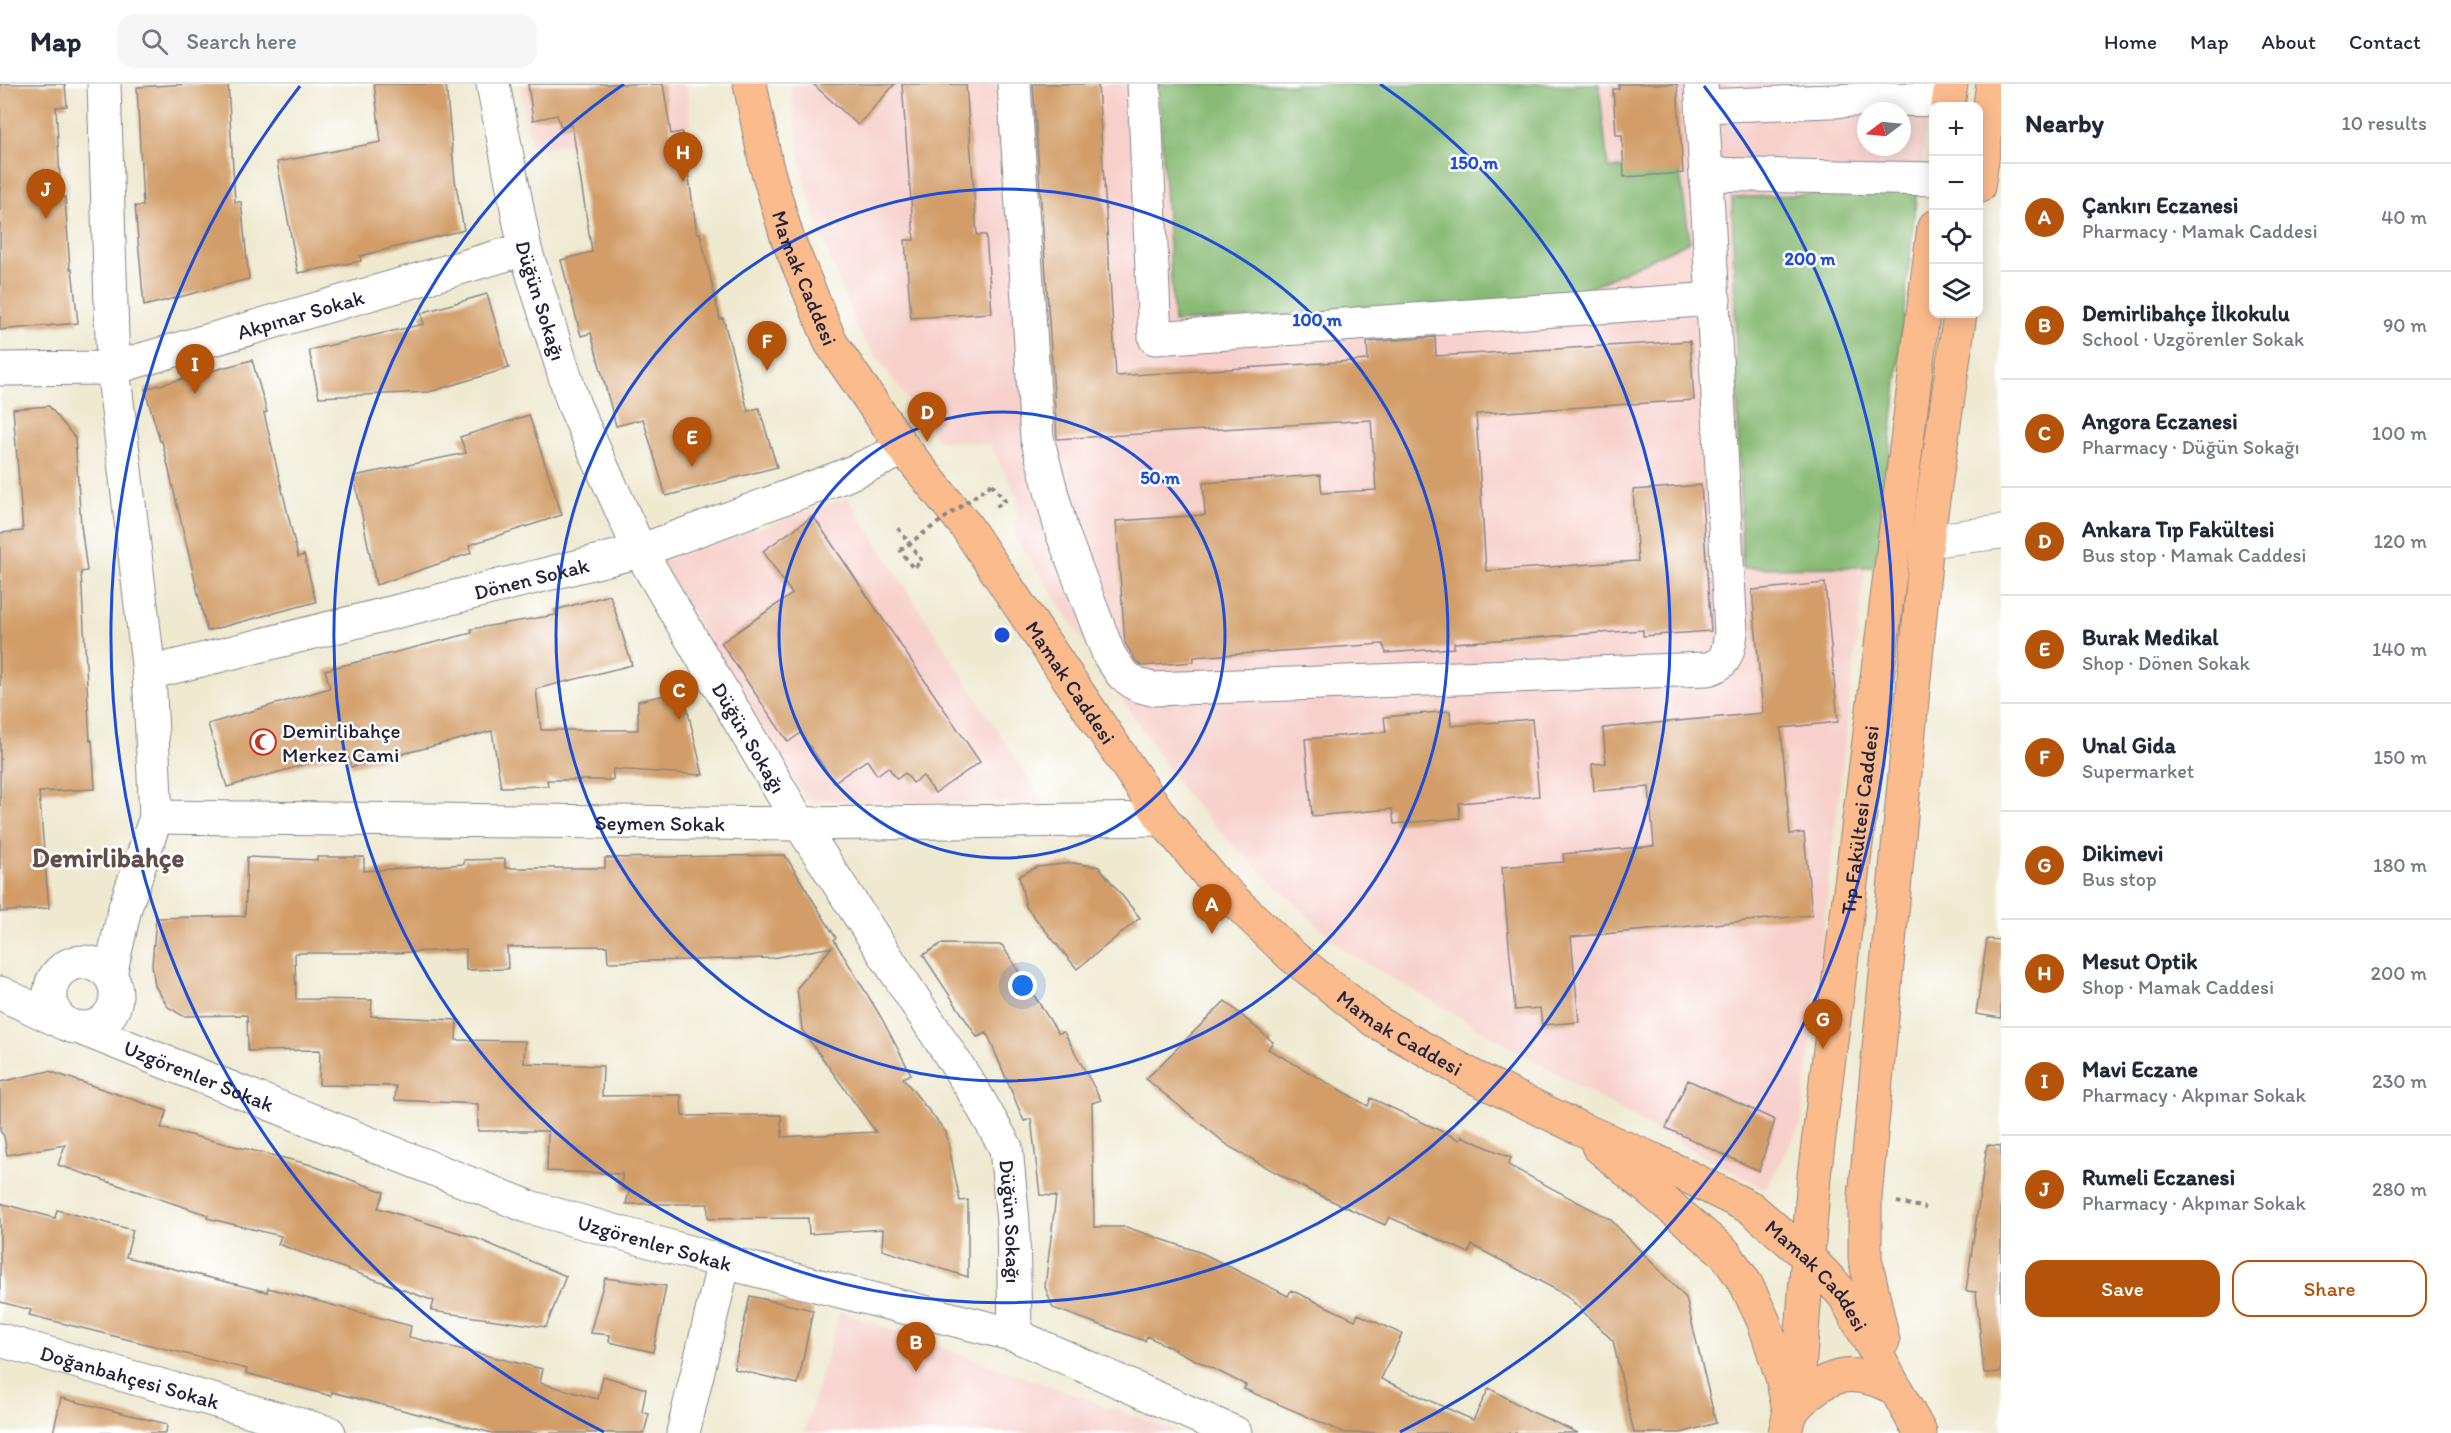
<!DOCTYPE html>
<meta charset="utf-8">
<style>
body{margin:0;font-family:Itim,sans-serif;background:#f6f6f7;color:#1f2937}
.controls{position:absolute;right:18px;top:18px;display:grid;overflow:hidden;border-radius:12px;box-shadow:0 3px 15px #0003}
.controls button{width:54px;height:54px;display:grid;place-items:center;padding:0;border:0;border-bottom:2px solid #e0e1e3;background:#fff;color:#1f2937;font:30px sans-serif}
.compass{position:absolute;left:1857px;top:18px;width:54px;height:54px;border-radius:50%;background:#fff;box-shadow:0 3px 15px #0003;rotate:254deg}
.you{position:absolute;left:1023px;top:902px;width:21px;height:21px;margin:-15px;border:4px solid #fff;border-radius:50%;background:#1a73e8;box-shadow:0 0 0 9px #1a73e833}
.badge{display:grid;place-items:center;width:39px;height:39px;border-radius:50%;background:#b45309;color:#fff;font-size:20px;font-weight:700}
.pin{position:absolute;translate:-50% -50px;filter:drop-shadow(0 2px 3px #0008)}
.pin::after{content:'';position:absolute;top:32px;width:21px;height:18px;background:inherit;clip-path:polygon(0 0,100% 0,50% 100%)}
.list{margin:0;padding:0;list-style:none}
h2{display:flex;justify-content:space-between;align-items:center;height:78px;margin:0;padding:0 24px;font-size:26px}
h2 small{font-size:20px;font-weight:400;color:#747a83}
.list li{display:grid;grid-template-columns:39px 1fr auto;gap:18px;align-items:center;box-sizing:border-box;height:108px;padding:0 24px;border-top:2px solid #e0e1e3}
.list b{display:block;font-size:22px;white-space:nowrap}
.list p{margin:0;font-size:20px;white-space:nowrap;color:#747a83}
.list em{font-size:20px;font-style:normal;color:#747a83}
.actions{display:flex;gap:12px;padding:18px 24px}
.actions a{flex:1;padding:14px 0;border:2px solid #b45309;border-radius:18px;text-align:center;font-size:21px;color:#b45309}
.actions .main{background:#b45309;color:#fff}
.icon{flex:none;width:33px;height:33px;fill:none;stroke:currentColor;stroke-width:2;stroke-linecap:round;stroke-linejoin:round}
.map{position:relative;flex:none;width:2001px;height:1349px;overflow:hidden}
header{display:flex;align-items:center;gap:36px;box-sizing:border-box;height:84px;padding:0 30px;background:#fff;border-bottom:2px solid #e0e1e3}
header strong{font-size:28px}
nav{display:flex;gap:33px;margin-inline-start:auto;font-size:21px}
.search{width:420px;height:54px;background:#f6f6f7;display:flex;align-items:center;gap:15px;box-sizing:border-box;padding:0 21px;border-radius:18px;color:#747a83;font-size:22px}
main{display:flex}
aside{flex:1;background:#fff}
.map>svg:first-child{display:block}
</style>
<header>
<strong>Map</strong>
<div class="search"><svg class="icon" aria-label="search" viewBox="0 0 24 24"><circle cx="10" cy="10" r="6"/><path d="M15 15l6 6"/></svg>Search here</div>
<nav><a>Home</a><a>Map</a><a>About</a><a>Contact</a></nav>
</header>
<main>
<div class="map">
<svg width="2001" height="1349" viewBox="0 0 2001 1349">
<rect width="100%" height="100%" fill="#fff"/>
<filter id="ink" filterUnits="userSpaceOnUse"><feTurbulence type="fractalNoise" baseFrequency=".0167" numOctaves="2"/><feDisplacementMap in="SourceGraphic" scale="12" xChannelSelector="R" yChannelSelector="G"/><feConvolveMatrix kernelMatrix="1 2 1 2 8 2 1 2 1" color-interpolation-filters="sRGB"/></filter>
<filter id="wash" filterUnits="userSpaceOnUse"><feTurbulence type="fractalNoise" baseFrequency=".008" numOctaves="4" result="noise"/><feDisplacementMap in="SourceGraphic" scale="24" xChannelSelector="R" yChannelSelector="G"/><feGaussianBlur stdDeviation="1.35" result="paint"/><feColorMatrix in="noise" values="0 0 0 0 0 0 0 0 0 0 0 0 0 0 0 0 0 1.4 0 .05"/><feComposite in="paint" operator="in"/></filter>
<g filter="url(#wash)">
<rect width="100%" height="100%" fill="#efe9d0"/>
<path fill="#f7d0cb" fill-rule="evenodd" d="M520 0H686L691 41 532 65Z
M791 0H1932L1859 534 1801 1041 1765 1105 1636 1035 1345 867 1245 773 1184 709 1015 453 1018 415 990 360 938 357 859 249 816 137 800 76ZM1866 27H1902V63H1866Z
M848 414 1044 719 806 716 660 478Z
M840 1227 1181 1349H804Z"/>
<path fill="#88ba74" stroke="#556e58" stroke-width="1.5" d="M1158 0H1599L1608 84 1679 82 1690 157 1568 214 1174 238Z
M1917 105 1878 483 1742 484 1732 114Z"/>
<g id="blocks">
<path fill="#d29d67" fill-rule="evenodd" d="M0 0H65L67 22 56 23 61 113H65L70 185H72L78 239 0 246Z
M189 0H228L235 118H241L249 195 144 222 135 122H143L137 3Z
M374 0H446L455 96 464 146 360 172 361 177 298 189 277 78 381 58Z
M528 0H663L671 50 682 48 697 149H700L720 235 723 234 748 327 759 324 777 383 666 412 643 335 616 342 591 249 581 252 561 176 592 168 572 41 561 43 557 31 533 36Z
M813 0H895L858 41Z
M902 0H966L977 151H986L992 229 911 234 905 156H914Z
M1033 0H1098L1116 292 1368 276 1367 258 1435 253 1436 272 1690 257 1694 316 1476 330 1486 487 1638 477 1633 406 1701 401 1711 547 1643 552V546L1454 559V564L1386 569 1383 560 1194 573V578L1142 582 1136 577 1125 559 1116 437 1205 431 1203 399 1320 391 1322 409 1376 406 1371 336 1057 355Z
M1619 0H1677L1683 89 1624 93 1622 51H1616L1613 5H1619Z
M487 210 509 284 429 308 319 313 309 266 424 240 421 229Z
M252 276 267 328 264 329 298 473 304 471 316 518 207 547 162 357H160L145 305Z
M49 322 75 354 81 441 87 487 81 488 90 657 92 656 95 705 39 708 49 824 0 828V449L23 447 13 325Z
M529 331 562 431 469 461 471 469 376 501 354 392 466 369 460 353Z
M813 432 980 678 935 709 923 692 913 699 905 689 897 695 888 683 877 691 867 676 834 698 801 649 788 658 721 559 792 510 763 467Z
M1825 499 1838 638 1781 644 1790 750 1804 749 1812 831 1571 853 1579 938 1542 941 1540 924 1515 926 1502 783 1564 778 1563 770 1654 762 1649 703 1594 707 1592 680 1606 679 1603 644 1763 629 1752 506Z
M610 511 632 581 536 605 541 646H638V617L683 607 703 691 613 685V696H547L548 702 501 703 492 647 351 683 347 668 227 703 208 640 330 604 325 586 472 549 471 545 556 531 555 526Z
M1450 627 1451 642 1532 635 1539 712 1459 719 1460 734 1394 740 1392 725 1312 732 1305 655 1386 648 1384 633Z
M785 771 836 854 834 856 881 933 911 990 903 994 946 1048 960 1117 968 1116V1193L882 1166 883 1145 809 1150 808 1134 708 1135V1120H626L629 1107 622 1105V1090L547 1087 548 1047H478V1020L395 1016 396 1002 319 1001 320 966 248 967 247 931 183 932 168 923 155 902 152 881 156 834 245 832 247 773 317 776V773H364V787L464 780V776L505 775V784H605V774ZM607 862 608 878 772 874 832 863 797 904 802 946 876 1048 782 1053 781 1031 682 1032 681 1011 602 1012 603 982 524 979 525 957 456 956 457 936 371 932 372 916 296 915 295 869H395L466 865V886L508 885 507 863Z
M1073 779 1099 783 1140 834 1077 885 1026 823 1019 792 1037 783Z
M1987 855 2001 856V934L1976 930Z
M941 860 1002 861 1058 949 1064 948 1101 1016 1092 1019 1094 1143H1126L1202 1169 1288 1212 1291 1206 1355 1236 1358 1230 1402 1250 1381 1295 1473 1336 1489 1304 1528 1326 1578 1349H1345L1244 1305 1246 1301 1147 1252 1145 1257 1053 1224 1045 1203 1056 1112 1040 1111 1031 1035 1024 1037 987 949 977 953 923 871Z
M1225 917 1273 958 1268 965 1368 1022 1371 1014 1460 1056 1462 1052 1511 1074 1508 1081 1610 1135 1686 1214 1716 1339 1681 1349H1634L1613 1257 1566 1211 1472 1161 1469 1169 1389 1133 1385 1141 1306 1105 1230 1063 1146 995Z
M49 987 167 1027 161 1044 308 1080 384 1108 378 1124 473 1153 566 1192 546 1243 431 1227 434 1217 278 1160 281 1152 207 1134 208 1131 58 1081 65 1061 7 1071 4 1052 0 1047V998Z
M1688 996 1775 1036 1759 1087 1666 1044Z
M1987 1061 2001 1062V1288L1984 1289 1976 1208 1966 1207Z
M0 1119 55 1134 57 1126 133 1146 126 1173 267 1208 268 1204 411 1242 409 1253 543 1285 540 1299 598 1315 603 1292 646 1305 642 1328 649 1330 644 1349H492L332 1308 331 1312 246 1289 247 1285 29 1231 31 1226 0 1218Z
M605 1194 666 1202 653 1268 609 1258 610 1251 590 1249Z
M750 1212 813 1226 798 1300 734 1285Z
M61 1314 167 1340 166 1349H53Z"/>
</g>
</g>
<g filter="url(#ink)">
<use href="#blocks" fill-opacity="0" stroke="#888686" stroke-width="1.5"/>
<g fill="none" stroke-linecap="round" stroke-linejoin="round">
<g stroke="#888686" stroke-width="35">
<g id="minor">
<path d="M104 0 113 284 149 589 156 733 125 824 110 891"/>
<path id="s1" d="M493 0 525 165 574 321 640 467 800 740 973 1006 1006 1064 1013 1138 1015 1251"/>
<path d="M1014 0 1037 354 1062 448 1109 571 1122 590 1137 601 1152 605 1707 585C1727 580 1728 568 1731 549L1701 0"/>
<path d="M1144 0 1155 254 1714 215"/>
<path d="M1703 22 1882 15 1948 16"/>
<path d="M1708 90 1934 95"/>
<path id="s2" d="M0 285 113 284 525 165"/>
<path d="M1927 457 2001 448"/>
<path id="s3" d="M149 589 640 467 844 392 904 365"/>
<path id="s4" d="M156 733 800 740 1163 735"/>
<circle cx="83" cy="911" r="33"/>
<path d="M0 909 66 940"/>
<path id="s5" d="M80 944 529 1123 724 1178 1015 1251 1235 1349"/>
<path id="s6" d="M0 1256 329 1349"/>
<path d="M683 1349 724 1178"/>
</g>
</g>
<g stroke="#888686" stroke-width="35">
<g id="major">
<path id="s7" d="M750 0 766 81 787 153 831 259 904 365 966 442 1163 735 1215 798 1292 872 1375 937 1474 993 1579 1044 1654 1076 1751 1124 1808 1173 1844 1211 1920 1349"/>
<path d="M1948 22 1951 0"/>
<path d="M1978 103 1993 0"/>
<path d="M1598 1062 1724 1168 1746 1200 1764 1238 1782 1293 1788 1321"/>
<path d="M1883 1257 1865 1174V1113L1927 457 1960 230"/>
<path d="M1790 1329C1823 1290 1850 1280 1896 1305"/>
<path id="s8" d="M1785 1349 1799 1287 1814 1092 1934 143"/>
</g>
</g>
<path stroke="#888686" stroke-width="4" stroke-dasharray="4.5 4.5" stroke-linecap="butt" d="M992 400 1005 417 993 425
M898 444 922 477 913 484 900 466
M1897 1118 1926 1124"/>
<use href="#minor" stroke="#fff" stroke-width="33"/>
<use href="#major" stroke="#fbbb8d" stroke-width="33"/>
<path stroke="#888686" stroke-width="4" stroke-dasharray="4.5 4.5" stroke-linecap="butt" d="M900 466 992 400"/>
</g>
</g>
<g fill="none" stroke="#1d4ed8" stroke-width="3">
<circle cx="1002" cy="551" r="223"/>
<circle cx="1002" cy="551" r="446"/>
<path d="M1380 0A668 668 0 1 1 624 0"/>
<path d="M604 1348A891 891 0 0 1 300 2M1704 2A891 891 0 0 1 1400 1348"/>
</g>
<defs>
<g id="mosque-ring" transform="scale(1.35)"><circle r="9.5" fill="#fff" stroke="#c8321e" stroke-width="1.5"/><path d="M3.5-4.9A6 6 0 1 0 3.5 4.9A5 5 0 1 1 3.5-4.9Z" fill="#c8321e"/></g>
</defs>
<g fill-rule="evenodd">
<use href="#mosque-ring" x="263" y="658"/>
</g>
<g text-anchor="middle" dominant-baseline="central" stroke-width="5" stroke-linejoin="round" paint-order="stroke">
<g font-size="21" fill="#22223b" stroke="#fff">
<text stroke="none"><textPath href="#s7" startOffset="202">Mamak Caddesi</textPath></text>
<text stroke="none"><textPath href="#s1" startOffset="222">Düğün Sokağı</textPath></text>
<text stroke="none"><textPath href="#s2" startOffset="308">Akpınar Sokak</textPath></text>
<text stroke="none"><textPath href="#s3" startOffset="394">Dönen Sokak</textPath></text>
<text stroke="none"><textPath href="#s7" startOffset="688">Mamak Caddesi</textPath></text>
<text stroke="none"><textPath href="#s1" startOffset="708">Düğün Sokağı</textPath></text>
<text stroke="none"><textPath href="#s8" startOffset="618">Tıp Fakültesi Caddesi</textPath></text>
<text stroke="none"><textPath href="#s4" startOffset="504">Seymen Sokak</textPath></text>
<text stroke="none"><textPath href="#s7" startOffset="1174">Mamak Caddesi</textPath></text>
<text stroke="none"><textPath href="#s5" startOffset="128">Uzgörenler Sokak</textPath></text>
<text stroke="none"><textPath href="#s1" startOffset="1266">Düğün Sokağı</textPath></text>
<text stroke="none"><textPath href="#s5" startOffset="614">Uzgörenler Sokak</textPath></text>
<text stroke="none"><textPath href="#s7" startOffset="1662">Mamak Caddesi</textPath></text>
<text stroke="none"><textPath href="#s6" startOffset="135">Doğanbahçesi Sokak</textPath></text>
</g>
<g font-size="21" fill="#22223b" stroke="#fff" text-anchor="start">
<text x="282" y="646">Demirlibahçe<tspan x="282" dy="24">Merkez Cami</tspan></text>
</g>
<g font-size="27" font-weight="bold" fill="#604d4a" stroke="#fff">
<text x="108" y="773">Demirlibahçe</text>
</g>
</g>
<circle cx="1002" cy="551" r="9" fill="#1d4ed8" stroke="#fff" stroke-width="3"/>
<g font-size="18" text-anchor="middle" font-weight="bold" fill="#1d4ed8" stroke="#fff" stroke-width="5" stroke-linejoin="round" paint-order="stroke">
<text x="1474" y="85">150 m</text>
<text x="1810" y="181">200 m</text>
<text x="1317" y="242">100 m</text>
<text x="1160" y="400">50 m</text>
</g>
</svg>
<div class="controls">
<button>+</button>
<button>−</button>
<button><svg class="icon" aria-label="locate" viewBox="0 0 24 24"><circle cx="12" cy="12" r="6"/><path d="M12 2v4M12 18v4M2 12h4M18 12h4"/></svg></button>
<button><svg class="icon" aria-label="layers" viewBox="0 0 24 24"><path d="M12 4l9 5-9 5-9-5zM3 14l9 5 9-5"/></svg></button>
</div>
<svg class="compass" viewBox="-18 -18 36 36"><path d="M0-13l5 13h-10z" fill="#e53935"/><path d="M0 13l5-13h-10z" fill="#747a83"/></svg>
<div class="you"></div>
<div class="pin badge" style="left:1212px;top:850px">A</div>
<div class="pin badge" style="left:916px;top:1288px">B</div>
<div class="pin badge" style="left:679px;top:636px">C</div>
<div class="pin badge" style="left:927px;top:358px">D</div>
<div class="pin badge" style="left:692px;top:383px">E</div>
<div class="pin badge" style="left:767px;top:287px">F</div>
<div class="pin badge" style="left:1823px;top:965px">G</div>
<div class="pin badge" style="left:683px;top:98px">H</div>
<div class="pin badge" style="left:195px;top:310px">I</div>
<div class="pin badge" style="left:46px;top:135px">J</div>
</div>
<aside>
<h2>Nearby<small>10 results</small></h2>
<ul class="list">
<li><span class="badge">A</span><div><b>Çankırı Eczanesi</b><p>Pharmacy · Mamak Caddesi</p></div><em>40 m</em></li>
<li><span class="badge">B</span><div><b>Demirlibahçe İlkokulu</b><p>School · Uzgörenler Sokak</p></div><em>90 m</em></li>
<li><span class="badge">C</span><div><b>Angora Eczanesi</b><p>Pharmacy · Düğün Sokağı</p></div><em>100 m</em></li>
<li><span class="badge">D</span><div><b>Ankara Tıp Fakültesi</b><p>Bus stop · Mamak Caddesi</p></div><em>120 m</em></li>
<li><span class="badge">E</span><div><b>Burak Medikal</b><p>Shop · Dönen Sokak</p></div><em>140 m</em></li>
<li><span class="badge">F</span><div><b>Unal Gida</b><p>Supermarket</p></div><em>150 m</em></li>
<li><span class="badge">G</span><div><b>Dikimevi</b><p>Bus stop</p></div><em>180 m</em></li>
<li><span class="badge">H</span><div><b>Mesut Optik</b><p>Shop · Mamak Caddesi</p></div><em>200 m</em></li>
<li><span class="badge">I</span><div><b>Mavi Eczane</b><p>Pharmacy · Akpınar Sokak</p></div><em>230 m</em></li>
<li><span class="badge">J</span><div><b>Rumeli Eczanesi</b><p>Pharmacy · Akpınar Sokak</p></div><em>280 m</em></li>
</ul>
<div class="actions"><a class="main">Save</a><a>Share</a></div>
</aside>
</main>
